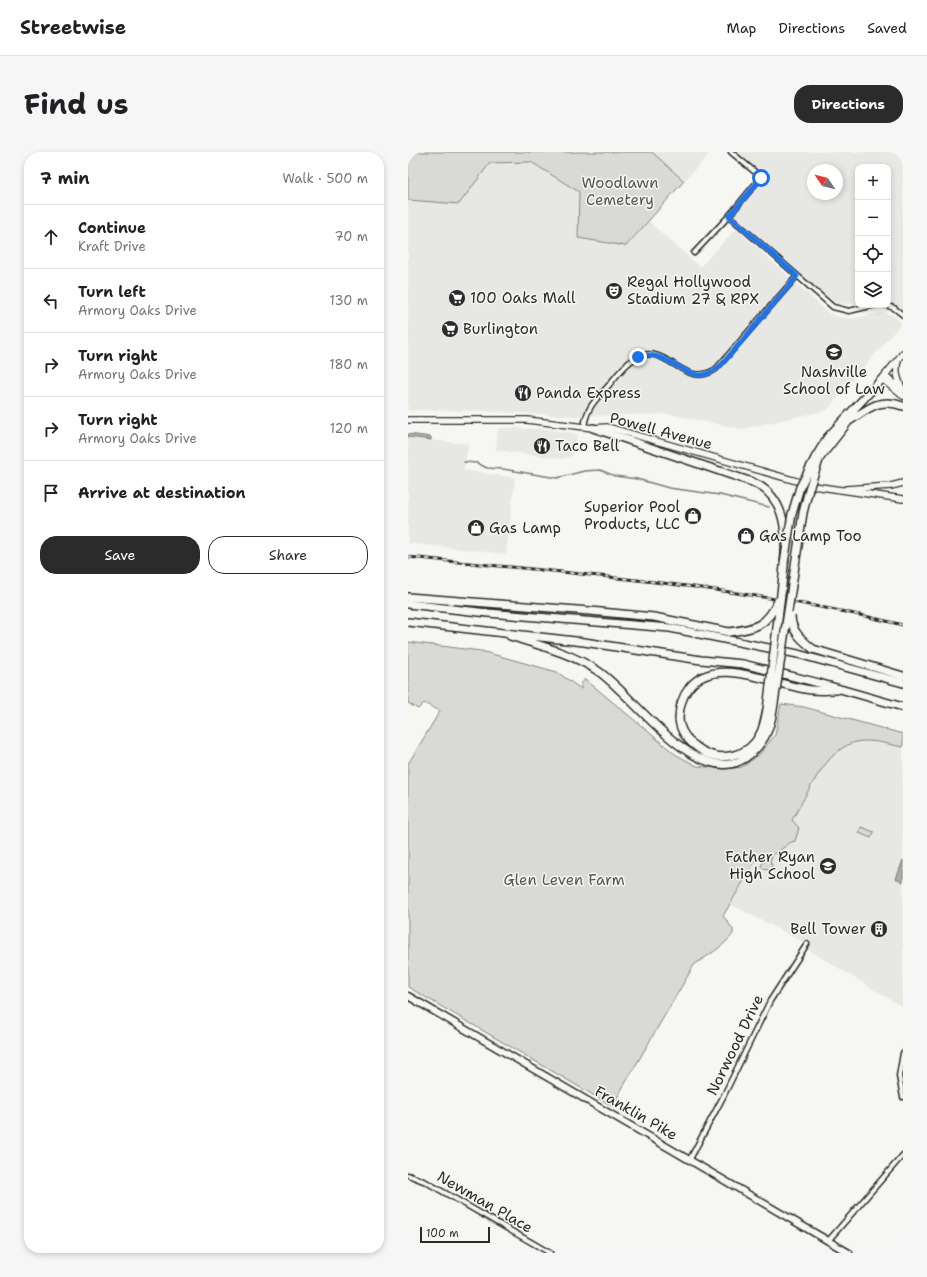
<!DOCTYPE html>
<meta charset="utf-8">
<style>
body{margin:0;font-family:"Shantell Sans",sans-serif;background:#f6f6f6;color:#202124}
.controls{position:absolute;right:12px;top:12px;display:grid;overflow:hidden;border-radius:8px;box-shadow:0 2px 6px #0003}
.controls button{width:36px;height:36px;display:grid;place-items:center;padding:0;border:0;border-bottom:1px solid #e0e0e0;background:#fff;color:#202124;font:20px sans-serif}
.compass{position:absolute;left:399px;top:12px;width:36px;height:36px;border-radius:50%;background:#fff;box-shadow:0 2px 6px #0003;rotate:305deg}
.scale{position:absolute;left:12px;bottom:10px;width:70px;box-sizing:border-box;padding-left:4px;border:2px solid #2b2b2b;border-top:0;font-size:11px;line-height:14px;white-space:nowrap;color:#2b2b2b;-webkit-text-stroke:3px #f6f6f2;paint-order:stroke}
.stop{position:absolute;width:12px;height:12px;margin:-9px;border:3px solid #1a73e8;border-radius:50%;background:#fff}
.stop.end{background:#1a73e8;border-color:#fff;box-shadow:0 1px 4px #0008}
.list{margin:0;padding:0;list-style:none}
h2{display:flex;justify-content:space-between;align-items:center;height:52px;margin:0;padding:0 16px;font-size:17px}
h2 small{font-size:13px;font-weight:400;color:#757577}
.list li{display:grid;grid-template-columns:26px 1fr auto;gap:12px;align-items:center;box-sizing:border-box;height:64px;padding:0 16px;border-top:1px solid #e0e0e0}
.list b{display:block;font-size:15px;white-space:nowrap}
.list p{margin:0;font-size:13px;white-space:nowrap;color:#757577}
.list em{font-size:13px;font-style:normal;color:#757577}
.actions{display:flex;gap:8px;padding:12px 16px}
.actions a{flex:1;padding:9px 0;border:1px solid #2b2b2b;border-radius:16px;text-align:center;font-size:14px;color:#2b2b2b}
.actions .main{background:#2b2b2b;color:#fff}
.icon{flex:none;width:22px;height:22px;fill:none;stroke:currentColor;stroke-width:2;stroke-linecap:round;stroke-linejoin:round}
.map{position:relative;flex:none;width:495px;height:1101px;overflow:hidden;border-radius:16px}
header{display:flex;align-items:center;gap:24px;box-sizing:border-box;height:56px;padding:0 20px;background:#fff;border-bottom:1px solid #e0e0e0}
header strong{font-size:19px}
nav{display:flex;gap:22px;margin-inline-start:auto;font-size:14px}
.intro{display:flex;align-items:center;justify-content:space-between;box-sizing:border-box;height:96px;padding:0 24px}
h1{margin:0;font-size:28px}
.button{padding:10px 18px;border-radius:16px;background:#2b2b2b;color:#fff;font-size:14px;font-weight:700}
main{display:flex;gap:24px;padding:0 24px}
aside{flex:1;background:#fff;border-radius:16px;box-shadow:0 2px 6px #0003}
.map>svg:first-child{display:block}
</style>
<header>
<strong>Streetwise</strong>
<nav><a>Map</a><a>Directions</a><a>Saved</a></nav>
</header>
<div class="intro"><h1>Find us</h1><a class="button">Directions</a></div>
<main>
<aside>
<h2>7 min<small>Walk · 500 m</small></h2>
<ul class="list">
<li><svg class="icon" aria-label="ahead" viewBox="0 0 24 24"><path d="M12 20V5M6 11l6-6 6 6"/></svg><div><b>Continue</b><p>Kraft Drive</p></div><em>70 m</em></li>
<li><svg class="icon" aria-label="left" viewBox="0 0 24 24"><path d="M17 20v-9H6M10 6l-5 5 5 5"/></svg><div><b>Turn left</b><p>Armory Oaks Drive</p></div><em>130 m</em></li>
<li><svg class="icon" aria-label="right" viewBox="0 0 24 24"><path d="M7 20v-9h11M14 6l5 5-5 5"/></svg><div><b>Turn right</b><p>Armory Oaks Drive</p></div><em>180 m</em></li>
<li><svg class="icon" aria-label="right" viewBox="0 0 24 24"><path d="M7 20v-9h11M14 6l5 5-5 5"/></svg><div><b>Turn right</b><p>Armory Oaks Drive</p></div><em>120 m</em></li>
<li><svg class="icon" aria-label="arrive" viewBox="0 0 24 24"><path d="M6 21V4h12l-3 4 3 4H6"/></svg><div><b>Arrive at destination</b></div></li>
</ul>
<div class="actions"><a class="main">Save</a><a>Share</a></div>
</aside>
<div class="map">
<svg width="495" height="1101" viewBox="0 0 495 1101">
<rect width="100%" height="100%" fill="#f6f6f2"/>
<filter id="ink" filterUnits="userSpaceOnUse"><feTurbulence type="fractalNoise" baseFrequency=".025" numOctaves="2"/><feDisplacementMap in="SourceGraphic" scale="8" xChannelSelector="R" yChannelSelector="G"/><feConvolveMatrix kernelMatrix="1 2 1 2 8 2 1 2 1" color-interpolation-filters="sRGB"/></filter>
<g filter="url(#ink)">
<path fill="#e7e7e3" fill-rule="evenodd" d="M244 0H303L276 29Z
M329 0H495V158L480 149V15H450V151L430 152 413 140 324 64 355 24ZM405 18H429V42H405Z
M122 10 171 40 218 94 240 69 292 115 328 77 422 162 430 165 442 167 475 161 484 163 494 171 419 258 334 277 260 262 165 264 77 259 0 258V48L51 52 72 21 82 11Z
M90 276 141 277 169 282 167 297 164 304 155 307 88 298Z
M0 286 60 292 56 318 107 326 98 402 0 391Z
M441 567 495 582V855L402 799 399 792 322 752 352 700 370 692Z"/>
<path fill="#d9d9d5" stroke="#828280" d="M0 0H244L276 29 218 94 170 86 171 40 123 10 82 11 51 52 0 48Z
M0 490 73 499 149 520 173 537V532L177 527 267 602 289 614 318 617 334 615 351 603 367 583 373 552 396 555 495 582V595C483 593 471 589 458 589 421 587 400 642 384 668L391 676 387 689C377 691 375 699 365 702L362 709 365 716 361 718 355 717 353 714 358 704 353 703 349 706 315 764 325 777V782C314 796 300 803 286 813L204 954 0 835V612L32 559 16 551 10 557 0 551Z
M453 675 466 680 463 686 451 681Z"/>
<path fill="#aeaeab" stroke="#7a7a78" d="M0 282 23 285V288L0 285Z
M495 708V730L488 727Z"/>
<g fill="none" stroke-linecap="round" stroke-linejoin="round">
<path stroke="#7a7a78" stroke-width="1.5" d="M56 310 69 311 79 316 95 317 149 326 176 319 192 318 207 324 229 327 261 336 312 343 361 355"/>
<g stroke="#2b2b2b" stroke-width="7">
<path id="street" d="M321 64 425 155 441 159 467 153
M286 101 321 64 353 25 323 0
M477 153 486 156 495 163
M176 275C179 254 188 248 201 233 208 224 216 213 226 207 259 187 274 239 308 217L389 124
M495 901 491 924 495 945
M282 1007 315 945 362 849 399 792
M0 1023 18 1030 142 1101
M420 1089 495 1003"/>
</g>
<g stroke="#2b2b2b" stroke-width="8">
<path id="secondary" d="M495 201 474 227 495 244
M490 208C487 220 490 228 495 238
M477 223 493 237
M0 268H119L185 276 199 275 406 334 495 347
M438 337 483 334 495 331"/>
</g>
<g stroke="#2b2b2b" stroke-width="9">
<path id="primary" d="M0 844 441 1101"/>
</g>
<g stroke="#2b2b2b" stroke-width="10">
<path id="highway" d="M441 269C460 257 471 245 495 254
M185 276 344 330C388 348 377 403 373 442
M407 306 419 286 474 227
M411 307 440 270
M0 445 182 459 246 465 321 480
M0 452 80 461 262 476 390 502 495 531
M0 470 176 490 293 508 335 512 411 531 495 555
M102 484C131 493 165 502 190 519 225 542 289 638 337 606 355 594 362 578 365 558
M405 497 495 524
M359 558C357 566 356 575 352 582 342 604 312 611 293 598 282 591 272 581 271 567 271 556 274 545 281 536 307 501 370 535 404 538 412 539 421 538 429 538"/>
</g>
<use href="#street" stroke="#f6f6f2" stroke-width="4"/>
<use href="#secondary" stroke="#f6f6f2" stroke-width="5.5"/>
<use href="#primary" stroke="#f6f6f2" stroke-width="6"/>
<use href="#highway" stroke="#f6f6f2" stroke-width="7"/>
<g stroke="#2b2b2b" stroke-width="3">
<path id="rail" d="M0 405C166 422 333 433 495 473"/>
</g>
<use href="#rail" stroke="#f6f6f2" stroke-width="1.5" stroke-dasharray="4.5" stroke-linecap="butt"/>
<g stroke="#2b2b2b" stroke-width="10" stroke-linecap="butt">
<path id="highway-bridge" d="M376 411 384 362 392 335 407 306
M383 464C383 479 394 488 405 497
M321 480C346 477 359 474 370 449
M359 558 373 442
M365 558 395 361 401 337 411 308"/>
</g>
<use href="#highway-bridge" stroke="#f6f6f2" stroke-width="7"/>
</g>
</g>
<g fill="none" stroke-linecap="round" stroke-linejoin="round" filter="url(#ink)">
<path stroke="#1a73e8" stroke-width="5" d="M230 205C265 193 280 245 314 212L389 124 321 64 353 26"/>
</g>
<defs>
<g id="theatre-disc" transform="scale(0.9)"><circle r="9.5" fill="#2b2b2b" stroke="#f6f6f2"/><path d="M-5-5.5Q0-4 5-5.5V0Q5 5 0 6Q-5 5-5 0ZM-3.3-2.5H-1v1.5H-3.3ZM1-2.5H3.3v1.5H1ZM-2.8 1Q0 5.5 2.8 1Z" fill="#fff"/></g>
<g id="supermarket-disc" transform="scale(0.9)"><circle r="9.5" fill="#2b2b2b" stroke="#f6f6f2"/><path d="M-6-5.5h2.5l.6 2H6L4.5 2H-2.5L-4.4-4H-6ZM-1.5 3.2a1.3 1.3 0 1 0 .1 0ZM3 3.2a1.3 1.3 0 1 0 .1 0Z" fill="#fff"/></g>
<g id="university-disc" transform="scale(0.9)"><circle r="9.5" fill="#2b2b2b" stroke="#f6f6f2"/><path d="M0-5L7-2L0 1L-7-2ZM-4 1L0 2.5L4 1V4Q0 6-4 4Z" fill="#fff"/></g>
<g id="restaurant-disc" transform="scale(0.9)"><circle r="9.5" fill="#2b2b2b" stroke="#f6f6f2"/><path d="M-5-6h1v4h1v-4h1v4h1v-4h1v5L-1.5 .5V6h-2V.5L-5-1ZM5-6V6H3V1.5H1.5Q1.5-4 5-6Z" fill="#fff"/></g>
<g id="shop-disc" transform="scale(0.9)"><circle r="9.5" fill="#2b2b2b" stroke="#f6f6f2"/><path d="M-5-2.5h2.3a2.7 3.5 0 0 1 5.4 0H5L5.5 6h-11ZM-1.5-2.5h3a1.5 2.3 0 0 0-3 0Z" fill="#fff"/></g>
<g id="building-disc" transform="scale(0.9)"><circle r="9.5" fill="#2b2b2b" stroke="#f6f6f2"/><path d="M-4-6H4V6H1V3H-1V6H-4ZM-2.5-4.3h1.7v1.8h-1.7ZM.8-4.3h1.7v1.8H.8ZM-2.5-1h1.7V.8h-1.7ZM.8-1h1.7V.8H.8Z" fill="#fff"/></g>
</defs>
<g fill-rule="evenodd">
<use href="#theatre-disc" x="206" y="139"/>
<use href="#supermarket-disc" x="49" y="146"/>
<use href="#supermarket-disc" x="42" y="177"/>
<use href="#university-disc" x="426" y="200"/>
<use href="#restaurant-disc" x="115" y="241"/>
<use href="#restaurant-disc" x="134" y="294"/>
<use href="#shop-disc" x="285" y="364"/>
<use href="#shop-disc" x="68" y="376"/>
<use href="#shop-disc" x="338" y="384"/>
<use href="#university-disc" x="420" y="714"/>
<use href="#building-disc" x="471" y="777"/>
</g>
<g text-anchor="middle" dominant-baseline="central" stroke-width="3" stroke-linejoin="round" paint-order="stroke">
<g font-size="15" fill="#565656" stroke="#f6f6f2">
<text x="212" y="31">Woodlawn<tspan x="212" dy="17">Cemetery</tspan></text>
<text x="156" y="728">Glen Leven Farm</text>
</g>
<g font-size="15" fill="#2b2b2b" stroke="#f6f6f2" text-anchor="start">
<text x="219" y="130">Regal Hollywood<tspan x="219" dy="17">Stadium 27 &amp; RPX</tspan></text>
<text x="62" y="146">100 Oaks Mall</text>
<text x="55" y="177">Burlington</text>
<text x="426" y="220" text-anchor="middle">Nashville<tspan x="426" dy="17">School of Law</tspan></text>
<text x="128" y="241">Panda Express</text>
<text x="147" y="294">Taco Bell</text>
<text x="272" y="355" text-anchor="end">Superior Pool<tspan x="272" dy="17">Products, LLC</tspan></text>
<text x="81" y="376">Gas Lamp</text>
<text x="351" y="384">Gas Lamp Too</text>
<text x="407" y="705" text-anchor="end">Father Ryan<tspan x="407" dy="17">High School</tspan></text>
<text x="458" y="777" text-anchor="end">Bell Tower</text>
</g>
<g font-size="15" fill="#2b2b2b" stroke="#f6f6f2">
<text transform="translate(253 279) rotate(15)">Powell Avenue</text>
<text transform="translate(327 893) rotate(-64)">Norwood Drive</text>
<text transform="translate(228 961) rotate(30)">Franklin Pike</text>
<text transform="translate(77 1050) rotate(30)">Newman Place</text>
</g>
</g>
</svg>
<div class="controls">
<button>+</button>
<button>−</button>
<button><svg class="icon" aria-label="locate" viewBox="0 0 24 24"><circle cx="12" cy="12" r="6"/><path d="M12 2v4M12 18v4M2 12h4M18 12h4"/></svg></button>
<button><svg class="icon" aria-label="layers" viewBox="0 0 24 24"><path d="M12 4l9 5-9 5-9-5zM3 14l9 5 9-5"/></svg></button>
</div>
<svg class="compass" viewBox="-18 -18 36 36"><path d="M0-13l5 13h-10z" fill="#e53935"/><path d="M0 13l5-13h-10z" fill="#757577"/></svg>
<div class="scale">100 m</div>
<div class="stop" style="left:353px;top:26px"></div>
<div class="stop end" style="left:230px;top:205px"></div>
</div>
</main>
